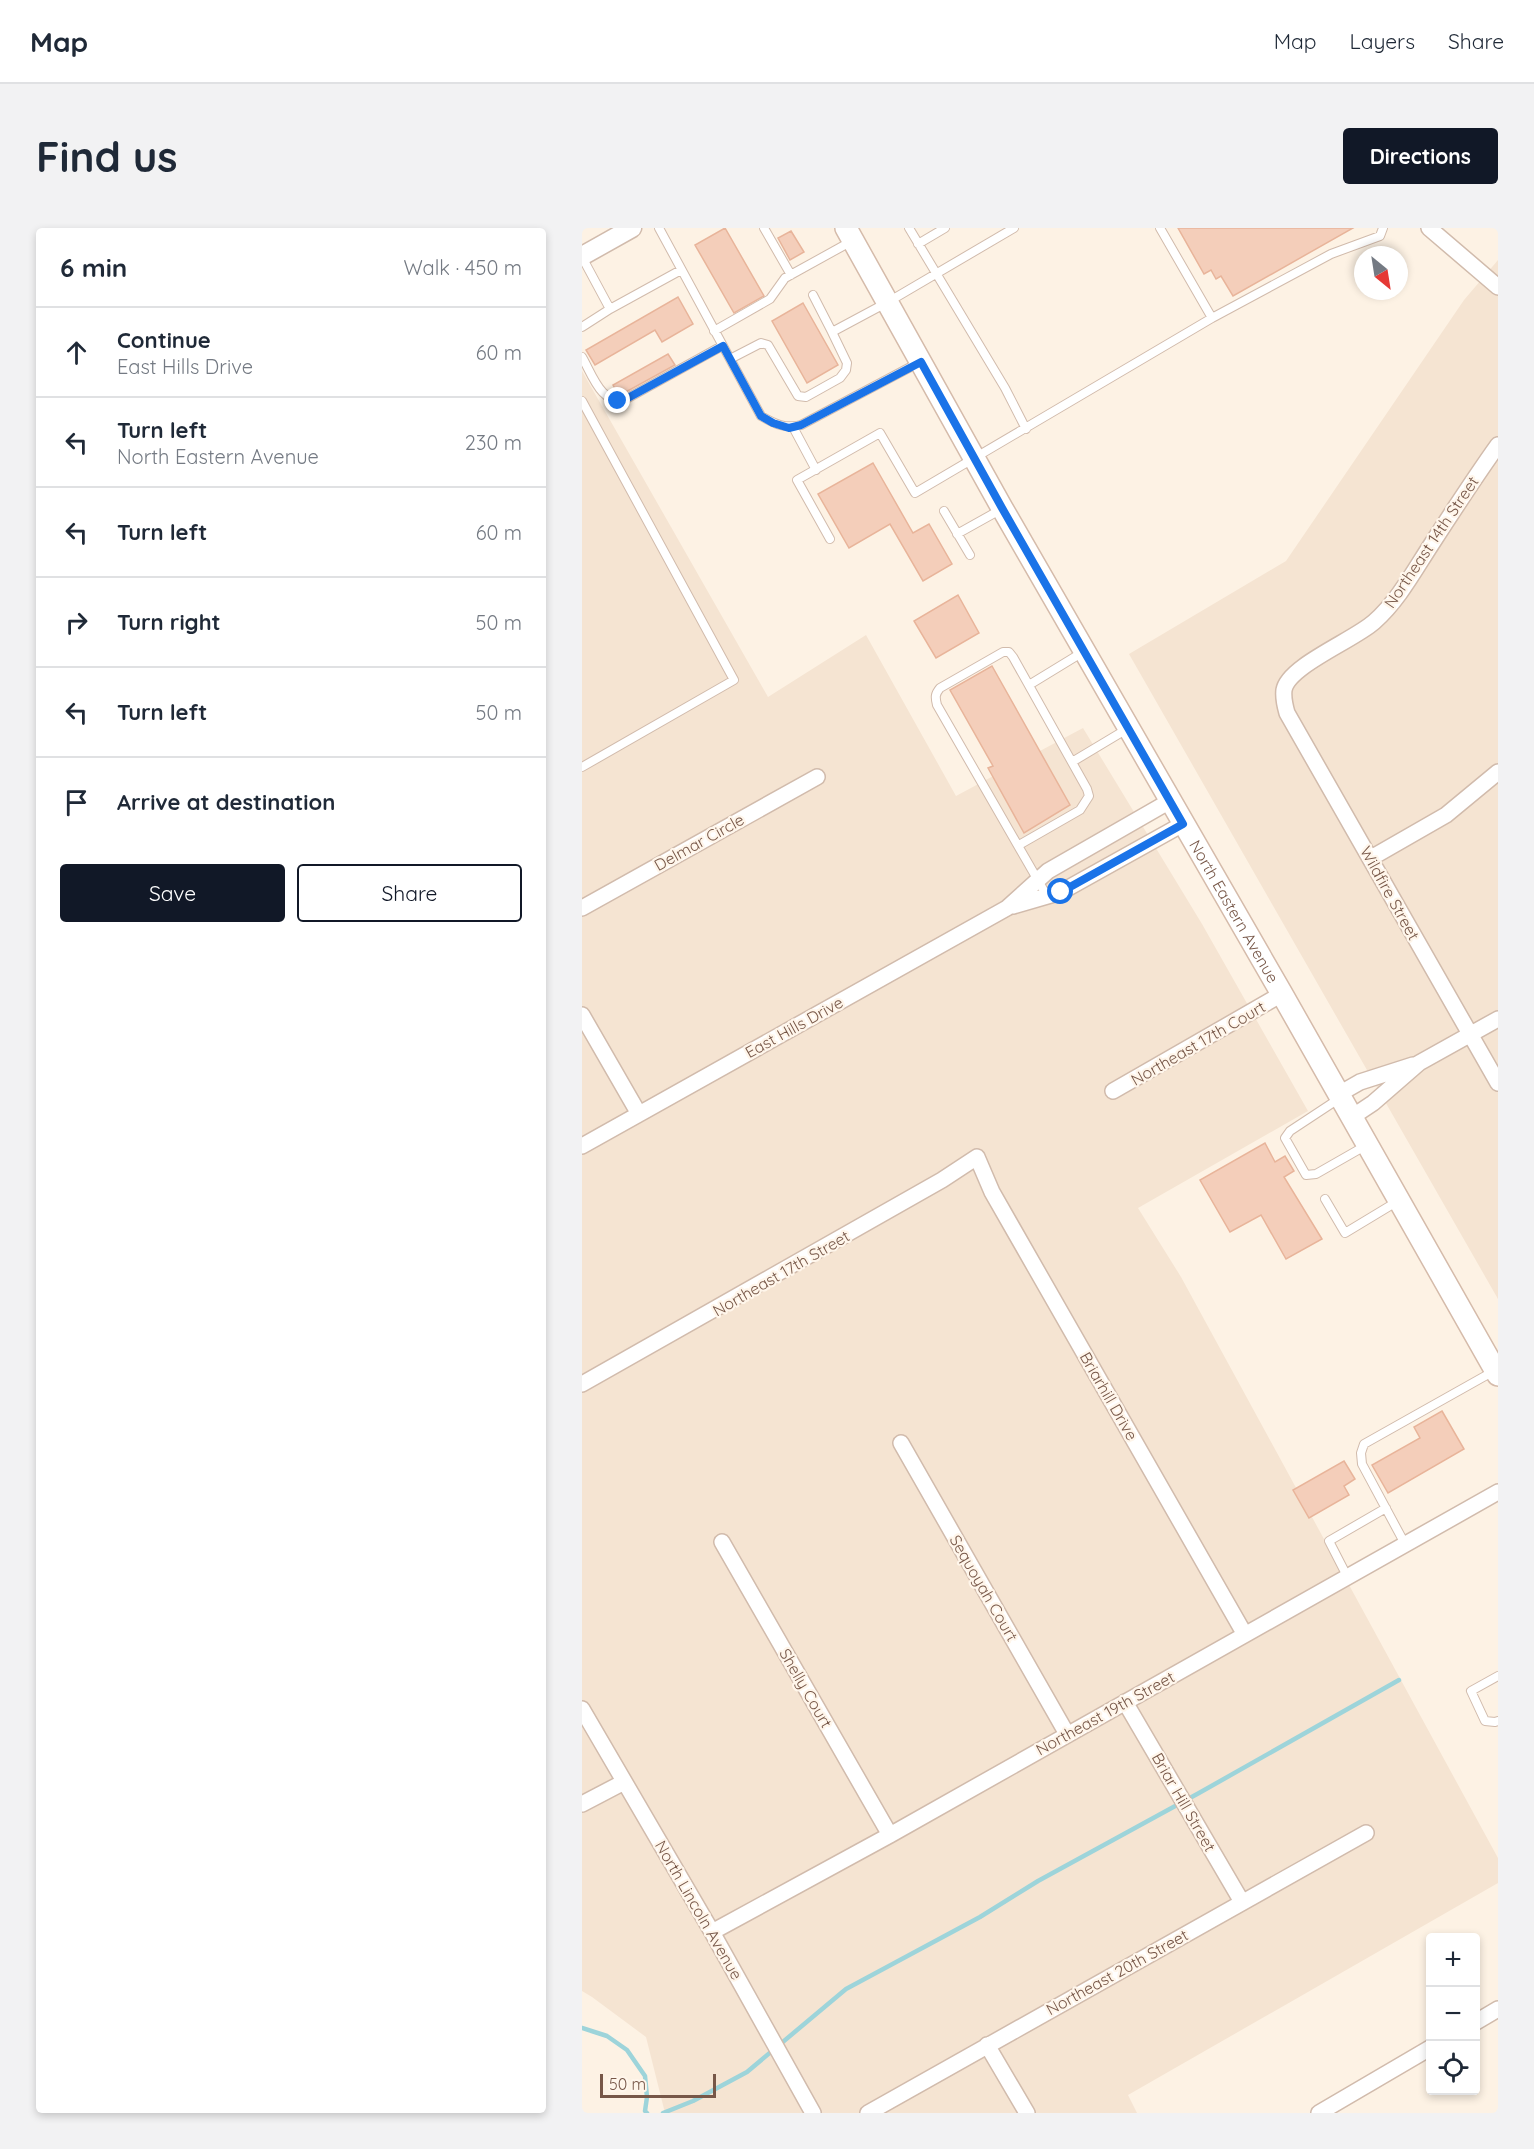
<!DOCTYPE html>
<meta charset="utf-8">
<style>
body{margin:0;font-family:Quicksand,sans-serif;background:#f2f2f3;color:#1f2937}
.controls{position:absolute;right:18px;bottom:18px;display:grid;overflow:hidden;border-radius:6px;box-shadow:0 3px 9px #0003}
.controls button{width:54px;height:54px;display:grid;place-items:center;padding:0;border:0;border-bottom:2px solid #e0e1e3;background:#fff;color:#1f2937;font:30px sans-serif}
.compass{position:absolute;left:772px;top:18px;width:54px;height:54px;border-radius:50%;background:#fff;box-shadow:0 3px 9px #0003;rotate:150deg}
.scale{position:absolute;left:18px;bottom:15px;width:116px;box-sizing:border-box;padding-left:6px;border:3px solid #775748;border-top:0;font-size:16px;line-height:21px;white-space:nowrap;color:#775748;-webkit-text-stroke:4px #fff6eb;paint-order:stroke}
.stop{position:absolute;width:18px;height:18px;margin:-14px;border:4px solid #1a73e8;border-radius:50%;background:#fff}
.stop.end{background:#1a73e8;border-color:#fff;box-shadow:0 2px 6px #0008}
.list{margin:0;padding:0;list-style:none}
h2{display:flex;justify-content:space-between;align-items:center;height:78px;margin:0;padding:0 24px;font-size:26px}
h2 small{font-size:20px;font-weight:400;color:#747a83}
.list li{display:grid;grid-template-columns:39px 1fr auto;gap:18px;align-items:center;box-sizing:border-box;height:90px;padding:0 24px;border-top:2px solid #e0e1e3}
.list b{display:block;font-size:22px;white-space:nowrap}
.list p{margin:0;font-size:20px;white-space:nowrap;color:#747a83}
.list em{font-size:20px;font-style:normal;color:#747a83}
.actions{display:flex;gap:12px;padding:18px 24px}
.actions a{flex:1;padding:14px 0;border:2px solid #111827;border-radius:6px;text-align:center;font-size:21px;color:#111827}
.actions .main{background:#111827;color:#fff}
.icon{flex:none;width:33px;height:33px;fill:none;stroke:currentColor;stroke-width:2;stroke-linecap:round;stroke-linejoin:round}
.map{position:relative;flex:none;width:916px;height:1885px;overflow:hidden;border-radius:6px}
header{display:flex;align-items:center;gap:36px;box-sizing:border-box;height:84px;padding:0 30px;background:#fff;border-bottom:2px solid #e0e1e3}
header strong{font-size:28px}
nav{display:flex;gap:33px;margin-inline-start:auto;font-size:21px}
.intro{display:flex;align-items:center;justify-content:space-between;box-sizing:border-box;height:144px;padding:0 36px}
h1{margin:0;font-size:42px}
.button{padding:15px 27px;border-radius:6px;background:#111827;color:#fff;font-size:21px;font-weight:700}
main{display:flex;gap:36px;padding:0 36px}
aside{flex:1;background:#fff;border-radius:6px;box-shadow:0 3px 9px #0003}
.map>svg:first-child{display:block}
</style>
<header>
<strong>Map</strong>
<nav><a>Map</a><a>Layers</a><a>Share</a></nav>
</header>
<div class="intro"><h1>Find us</h1><a class="button">Directions</a></div>
<main>
<aside>
<h2>6 min<small>Walk · 450 m</small></h2>
<ul class="list">
<li><svg class="icon" aria-label="ahead" viewBox="0 0 24 24"><path d="M12 20V5M6 11l6-6 6 6"/></svg><div><b>Continue</b><p>East Hills Drive</p></div><em>60 m</em></li>
<li><svg class="icon" aria-label="left" viewBox="0 0 24 24"><path d="M17 20v-9H6M10 6l-5 5 5 5"/></svg><div><b>Turn left</b><p>North Eastern Avenue</p></div><em>230 m</em></li>
<li><svg class="icon" aria-label="left" viewBox="0 0 24 24"><path d="M17 20v-9H6M10 6l-5 5 5 5"/></svg><div><b>Turn left</b></div><em>60 m</em></li>
<li><svg class="icon" aria-label="right" viewBox="0 0 24 24"><path d="M7 20v-9h11M14 6l5 5-5 5"/></svg><div><b>Turn right</b></div><em>50 m</em></li>
<li><svg class="icon" aria-label="left" viewBox="0 0 24 24"><path d="M17 20v-9H6M10 6l-5 5 5 5"/></svg><div><b>Turn left</b></div><em>50 m</em></li>
<li><svg class="icon" aria-label="arrive" viewBox="0 0 24 24"><path d="M6 21V4h12l-3 4 3 4H6"/></svg><div><b>Arrive at destination</b></div></li>
</ul>
<div class="actions"><a class="main">Save</a><a>Share</a></div>
</aside>
<div class="map">
<svg width="916" height="1885" viewBox="0 0 916 1885">
<rect width="100%" height="100%" fill="#fdf2e4"/>
<path fill="#f5e4d2" d="M916 32V1071L547 426 704 333 882 72Z
M0 143 186 469 284 407 374 568 501 500 620 696 726 883 556 980 599 1049 916 1630V1655L546 1867 555 1885H83L64 1809 10 1769 0 1763Z"/>
<g fill="none" stroke-linecap="round" stroke-linejoin="round">
<path stroke="#9dd4da" stroke-width="4.5" d="M0 1800 25 1808 45 1822 63 1848 65 1869 63 1883 65 1885
M81 1885 111 1873 165 1844 264 1761 398 1689 456 1653 617 1565 817 1452"/>
</g>
<path fill="#f4ceba" stroke="#e8b49a" stroke-width="1.5" d="M143 0 182 68 152 85 113 17Z
M596 0H771L651 68 639 48 634 51 629 42 622 46Z
M209 3 222 24 208 32 196 10Z
M96 69 111 96 80 114 73 102 13 137 4 122Z
M221 75 256 137 225 155 190 93Z
M86 126 93 137 42 165 36 166 31 157Z
M291 235 331 305 347 296 370 336 341 353 308 296 267 320 236 266Z
M376 367 397 405 354 430 332 393Z
M410 438 488 577 442 605 406 540 411 538 368 462Z
M683 915 693 934 703 928 712 943 702 949 740 1011 704 1031 679 987 648 1004 618 952Z
M860 1183 882 1221 806 1265 790 1237 838 1210 832 1199Z
M762 1233 773 1251 762 1258 767 1267 727 1290 711 1262Z"/>
<g fill="none" stroke-linecap="round" stroke-linejoin="round">
<g stroke="#d1bbac" stroke-width="10">
<path id="service" d="M77 0 179 188C193 196 203 201 219 197L338 134
M182 0 209 47
M327 0 423 160 444 201
M578 0 630 90
M336 16 363 0
M0 29 28 81 99 42
M231 67 250 104
M0 99 28 81
M132 103 188 71 203 50 270 13
M0 129C10 146 20 179 44 171L140 118
M148 131 179 115 186 117 216 168 224 169 258 150 264 142 265 135 250 104 306 74 432 0
M0 173 152 452 0 539
M211 199 234 242
M362 283 388 327
M375 306 418 282
M248 311 215 252 298 205 333 265 630 90 749 26 798 8 801 0
M447 457 501 424
M490 534 545 501
M437 617 498 582 507 568 505 561 431 429 427 424H421L358 460C353 466 353 469 355 477L465 668
M758 870 708 903 703 910 724 947 734 946 783 918
M743 971 763 1005 816 973
M823 1316 780 1236 779 1225 782 1216 912 1143
M765 1348 747 1313 804 1280
M916 1448 889 1463 903 1493 913 1494 916 1493"/>
</g>
<g stroke="#d1bbac" stroke-width="18">
<path id="minor" d="M847 0 916 59
M916 217C893 249 871 283 849 317 832 343 816 373 792 394 772 412 706 438 702 462 701 470 703 478 705 485L916 855
M789 630 864 587 916 544
M431 678 479 664 601 596
M0 680 235 549
M0 787 57 886
M531 863 700 766
M757 866 778 854 831 837
M770 889 791 875 837 835 916 791
M0 918 425 680 466 643 588 573
M0 1156 360 952 395 929 410 964 662 1405
M319 1215 485 1506
M140 1314 308 1607
M543 1474 660 1674
M0 1481 130 1704 231 1885
M0 1576 42 1554
M130 1704 308 1607 916 1264
M894 1794 916 1781
M405 1817 445 1885
M286 1885 784 1605
M737 1885 848 1820"/>
</g>
<g stroke="#d1bbac" stroke-width="21">
<path id="tertiary" d="M0 28 50 0"/>
</g>
<g stroke="#d5bbaa" stroke-width="24">
<g id="secondary">
<path id="s1" d="M264 0 420 280 700 766 916 1147"/>
</g>
</g>
<use href="#service" stroke="#fff" stroke-width="8"/>
<use href="#minor" stroke="#fff" stroke-width="15"/>
<use href="#tertiary" stroke="#fff" stroke-width="18"/>
<use href="#secondary" stroke="#fff" stroke-width="21"/>
</g>
<g fill="none" stroke-linecap="round" stroke-linejoin="round">
<path stroke="#1a73e8" stroke-width="8" d="M36 173 44 171 141 118 179 188 191 195 207 200 219 197 339 134 420 280 601 596 479 664"/>
</g>
<g text-anchor="middle" dominant-baseline="central" stroke-width="4.5" stroke-linejoin="round" paint-order="stroke">
<g font-size="16" fill="#775748" stroke="#fff6eb">
<text transform="translate(849 314) rotate(-56)">Northeast 14th Street</text>
<text transform="translate(117 614) rotate(-29)">Delmar Circle</text>
<text transform="translate(808 665) rotate(61)">Wildfire Street</text>
<text stroke="none"><textPath href="#s1" startOffset="786">North Eastern Avenue</textPath></text>
<text transform="translate(212 799) rotate(-29)">East Hills Drive</text>
<text transform="translate(616 815) rotate(-30)">Northeast 17th Court</text>
<text transform="translate(199 1045) rotate(-30)">Northeast 17th Street</text>
<text transform="translate(527 1168) rotate(60)">Briarhill Drive</text>
<text transform="translate(402 1360) rotate(60)">Sequoyah Court</text>
<text transform="translate(224 1460) rotate(60)">Shelly Court</text>
<text transform="translate(523 1485) rotate(-29)">Northeast 19th Street</text>
<text transform="translate(602 1574) rotate(60)">Briar Hill Street</text>
<text transform="translate(117 1682) rotate(60)">North Lincoln Avenue</text>
<text transform="translate(535 1744) rotate(-29)">Northeast 20th Street</text>
</g>
</g>
</svg>
<div class="controls">
<button>+</button>
<button>−</button>
<button><svg class="icon" aria-label="locate" viewBox="0 0 24 24"><circle cx="12" cy="12" r="6"/><path d="M12 2v4M12 18v4M2 12h4M18 12h4"/></svg></button>
</div>
<svg class="compass" viewBox="-18 -18 36 36"><path d="M0-13l5 13h-10z" fill="#e53935"/><path d="M0 13l5-13h-10z" fill="#747a83"/></svg>
<div class="scale">50 m</div>
<div class="stop" style="left:479px;top:664px"></div>
<div class="stop end" style="left:36px;top:173px"></div>
</div>
</main>
